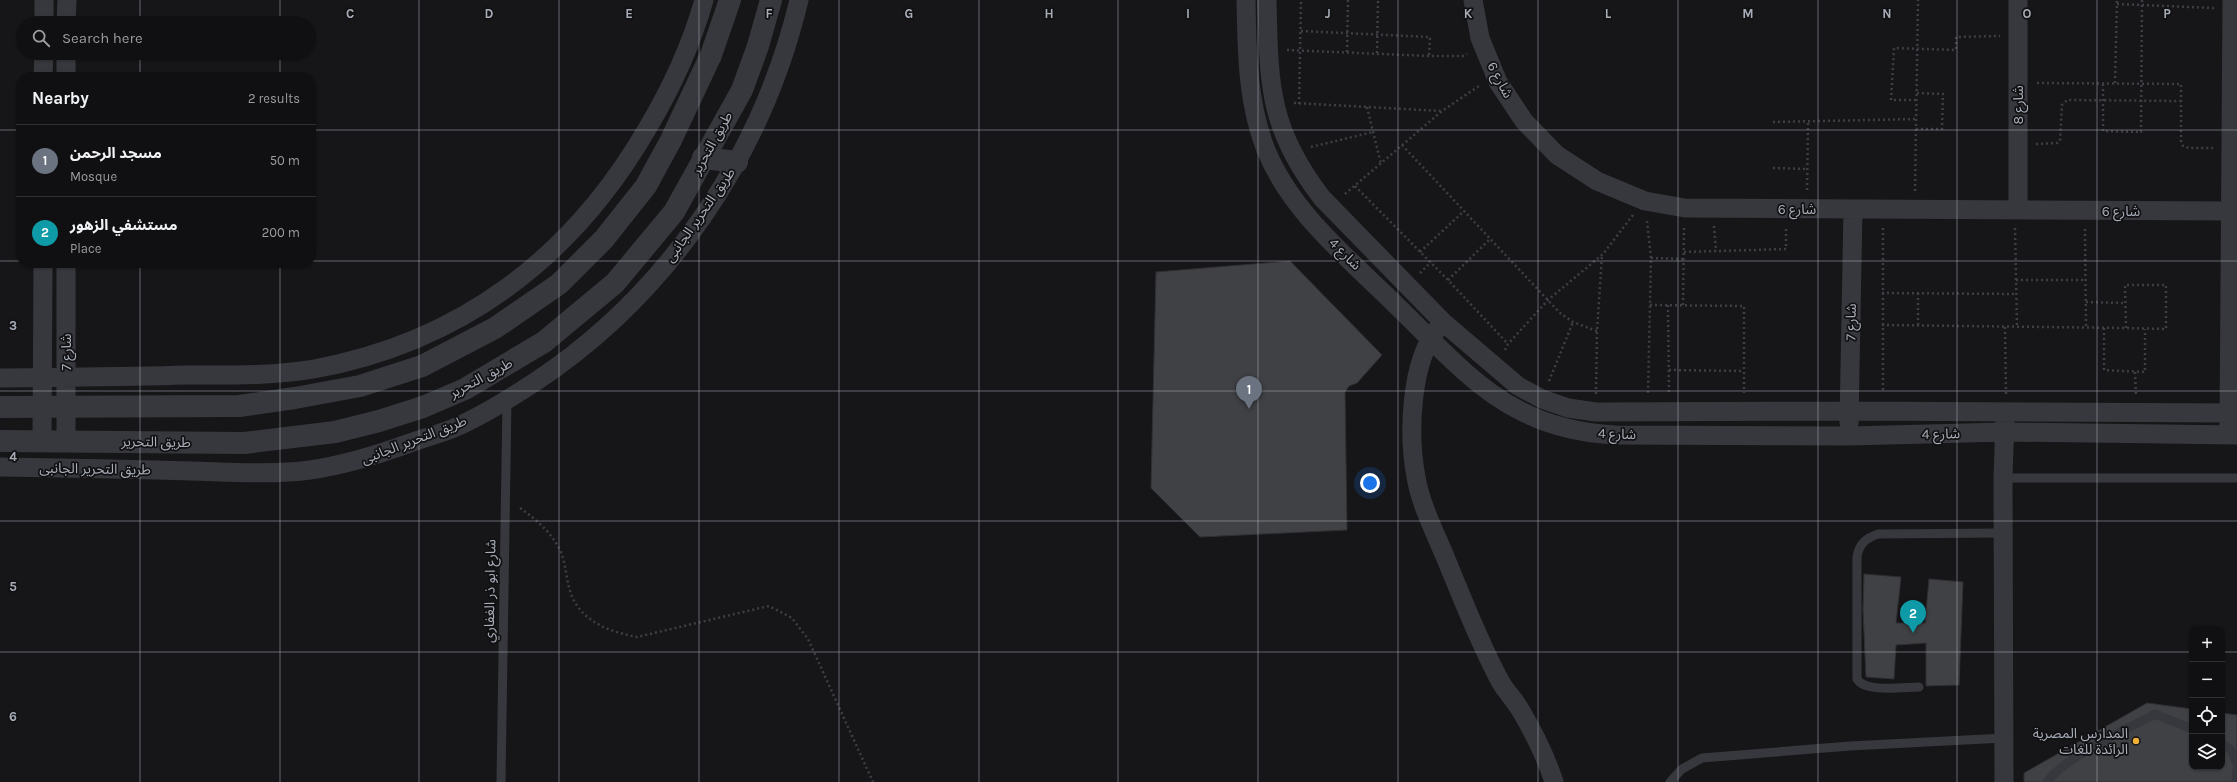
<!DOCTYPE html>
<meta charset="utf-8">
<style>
body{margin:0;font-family:Karla,"Noto Sans Arabic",sans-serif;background:#1e1e20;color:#f1f3f6}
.controls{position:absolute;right:12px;bottom:12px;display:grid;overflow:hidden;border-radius:8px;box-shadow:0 1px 3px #0004}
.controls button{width:36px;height:36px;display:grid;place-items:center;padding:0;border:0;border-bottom:1px solid #303032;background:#101012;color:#f1f3f6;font:20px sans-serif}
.you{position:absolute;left:1370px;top:483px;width:14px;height:14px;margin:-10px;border:3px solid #fff;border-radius:50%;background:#1a73e8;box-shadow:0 0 0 6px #1a73e833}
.badge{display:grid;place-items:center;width:26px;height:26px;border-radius:50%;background:#db2777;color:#fff;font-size:13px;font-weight:700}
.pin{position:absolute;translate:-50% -33px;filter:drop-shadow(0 1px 2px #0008)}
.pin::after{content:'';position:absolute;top:21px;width:14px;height:12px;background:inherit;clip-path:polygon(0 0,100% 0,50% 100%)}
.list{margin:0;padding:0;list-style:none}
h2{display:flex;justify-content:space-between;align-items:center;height:52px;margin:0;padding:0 16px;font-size:17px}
h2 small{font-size:13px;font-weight:400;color:#9c9d9f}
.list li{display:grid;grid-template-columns:26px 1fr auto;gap:12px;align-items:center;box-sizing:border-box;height:72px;padding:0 16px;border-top:1px solid #303032}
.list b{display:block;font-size:15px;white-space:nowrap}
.list p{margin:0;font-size:13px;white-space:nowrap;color:#9c9d9f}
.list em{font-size:13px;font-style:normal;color:#9c9d9f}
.icon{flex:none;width:22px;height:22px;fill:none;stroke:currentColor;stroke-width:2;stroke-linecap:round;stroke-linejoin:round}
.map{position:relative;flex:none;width:2237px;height:782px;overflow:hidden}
.search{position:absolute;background:#101012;box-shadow:0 1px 3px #0004;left:16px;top:16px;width:300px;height:44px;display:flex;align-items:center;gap:10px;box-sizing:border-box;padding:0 14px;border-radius:22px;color:#9c9d9f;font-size:15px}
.panel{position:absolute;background:#101012;box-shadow:0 1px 3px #0004;left:16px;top:72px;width:300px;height:196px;border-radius:16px}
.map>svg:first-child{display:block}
</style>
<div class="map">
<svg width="2237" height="782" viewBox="0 0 2237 782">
<rect width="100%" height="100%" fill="#161618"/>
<path fill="#404145" stroke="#303034" d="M1290 261 1382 355 1357 383 1349 386 1345 392 1347 530 1200 537 1151 488 1156 272Z
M1864 574 1901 577 1896 623H1925L1929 579 1963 582 1959 685 1926 686V643L1896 645 1894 679 1866 677 1863 610Z
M2147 703 2192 709V767H2222V713L2237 715V782H2024V773Z"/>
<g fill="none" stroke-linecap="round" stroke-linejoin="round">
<path stroke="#3d3f44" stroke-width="2.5" stroke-dasharray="2 3" stroke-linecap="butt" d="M2117 4 2214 8
M1301 31 1430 37 1429 56
M1287 50 1429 56H1464L1467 54
M1347 52 1348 0
M1377 53 1378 0
M2037 83 2181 84V141L2183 146 2189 148H2213
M2115 83 2117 0
M2103 84V131L2141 132 2142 0
M1916 100H1891L1894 48 1956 50V37L2000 36
M1294 103 1441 111
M1299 104 1301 0
M1367 107 1381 164
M1773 122 1916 119
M1916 129H1942L1943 94 1916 93
M2036 144 2057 143 2060 141 2062 105 2067 100 2181 101
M1402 145 1560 313 1573 322 1597 331
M1311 147 1373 132
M1773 168 1807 169
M1355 186 1448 280 1508 344
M1807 190 1808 122
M1915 191 1918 0
M1345 194 1442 111 1479 86
M1647 221 1651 258 1648 393
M1714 226 1716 251
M1883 228V393
M2015 228 2017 327
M2085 229 2086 328
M1420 252 1464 211
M1684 252 1786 249V228
M1651 258 1684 259
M1420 273 1431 262
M1448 280 1490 239
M2016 280H2086
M1882 293 2016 294
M1918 293V326
M2086 302 2125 303
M1650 305 1744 306V393
M1668 305 1669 393
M1683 305 1684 226
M1882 325 2126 328 2166 329V285H2125L2126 328
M2005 327 2006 394
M2104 328V370L2145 372V329
M1505 350 1508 344 1548 300 1603 254 1633 215
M1669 370 1744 371
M2135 372 2136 395
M1549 381 1573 322
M1596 394 1597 331 1602 255
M520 508C537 520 552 533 561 552 566 565 566 578 570 591 579 621 610 632 637 637L769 606 792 618 808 639 873 782"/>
<path stroke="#37383d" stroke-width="9" d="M2003 478H2237
M1919 687C1904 687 1865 693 1857 679V557C1859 544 1866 538 1878 534L2003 533
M2222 743 2231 750 2237 764
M501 782 507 400
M1670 782 1682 769 1702 758 1850 746 2004 738
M2047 782C2065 757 2126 730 2155 714L2192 729
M2236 782 2237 770"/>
<path stroke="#37383d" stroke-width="19" d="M1246 0C1247 51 1247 102 1266 150 1292 214 1351 260 1399 308 1434 342 1474 387 1517 409 1548 426 1580 433 1615 435L1849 436 2005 432 2237 435
M1267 0C1269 84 1268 128 1322 198L1443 322 1518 386 1542 399 1568 408 1596 412 1849 411 2237 413
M1473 0 1480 38 1498 82 1524 121 1557 155 1597 181 1645 201 1685 208 2230 211
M44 23V0
M66 23 67 0
M43 77 44 53
M66 77V53
M2018 210V0
M1438 328C1410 362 1408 435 1416 477 1421 506 1435 532 1446 559 1463 600 1479 642 1500 681 1506 692 1515 700 1521 711 1534 733 1546 757 1554 782
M0 378C62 377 124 377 186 375 228 375 272 376 314 369 461 342 572 258 647 129 671 89 691 46 704 0
M1849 423 1853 209
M2229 426 2232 0
M42 441 43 263
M66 441V263
M0 467C64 468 128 469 191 471 230 472 272 475 310 470 345 465 377 455 410 443 424 438 439 434 454 428 482 416 509 399 535 382 668 294 762 155 799 0
M2004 782 2003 478 2005 419"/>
<path stroke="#37383d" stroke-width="22" d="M703 158 737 162
M0 407 239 406 295 398 360 386 422 366 495 328 559 284 604 239 646 186 671 140 711 55 730 0
M0 441 244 443 335 432 379 421 423 407 465 389 544 342 615 283 674 212 742 90 758 46 771 0"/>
</g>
<path fill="none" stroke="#a8adb8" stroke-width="1" stroke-opacity="0.55" d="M140 0V23M280 0V23M419 0V782M559 0V782M699 0V782M839 0V782M979 0V782M1118 0V782M1258 0V782M1398 0V782M1538 0V782M1678 0V782M1818 0V782M1957 0V782M2097 0V782M140 53V77M280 53V77M0 130H21M311 130H2237M0 261H21M311 261H2237M140 263V782M280 263V782M0 391H2237M0 521H2237M0 652H2192M2222 652H2237"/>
<circle fill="#f2b134" stroke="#111113" stroke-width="1.5" cx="2136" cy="741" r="4"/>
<g text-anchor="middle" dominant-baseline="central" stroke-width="3.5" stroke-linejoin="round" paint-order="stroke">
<g font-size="14" fill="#a8adb8" stroke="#111113">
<text transform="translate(1500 80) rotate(62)">شارع 6</text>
<text transform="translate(2018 105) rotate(-90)">شارع 8</text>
<text transform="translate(712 143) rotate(-61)">طريق التحرير</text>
<text x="1797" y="209">شارع 6</text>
<text x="2121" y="211">شارع 6</text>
<text transform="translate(700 215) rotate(-55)">طريق التحرير الجانبى</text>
<text transform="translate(1345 254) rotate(45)">شارع 4</text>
<text transform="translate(1851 322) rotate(-89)">شارع 7</text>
<text transform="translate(66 352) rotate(-90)">شارع 7</text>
<text transform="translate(481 378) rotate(-28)">طريق التحرير</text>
<text transform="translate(1617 434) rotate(2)">شارع 4</text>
<text transform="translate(1941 434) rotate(-1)">شارع 4</text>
<text transform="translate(414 440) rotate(-21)">طريق التحرير الجانبى</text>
<text transform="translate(156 442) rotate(1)">طريق التحرير</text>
<text transform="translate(95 469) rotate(1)">طريق التحرير الجانبى</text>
<text transform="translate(490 591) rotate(-89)">شارع ابو ذر الغفاري</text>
</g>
<g font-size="14" fill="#a8adb8" stroke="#111113" text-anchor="end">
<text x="2128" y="733">المدارس المصرية<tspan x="2128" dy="16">الرائدة للغات</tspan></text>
</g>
</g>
<g font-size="13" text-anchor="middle" font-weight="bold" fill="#a8adb8" stroke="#111113" stroke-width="3.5" stroke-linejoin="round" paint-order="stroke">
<text x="350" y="18">C</text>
<text x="489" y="18">D</text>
<text x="629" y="18">E</text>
<text x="769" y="18">F</text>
<text x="909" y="18">G</text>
<text x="1049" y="18">H</text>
<text x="1188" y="18">I</text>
<text x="1328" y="18">J</text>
<text x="1468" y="18">K</text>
<text x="1608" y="18">L</text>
<text x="1748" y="18">M</text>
<text x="1887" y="18">N</text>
<text x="2027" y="18">O</text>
<text x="2167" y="18">P</text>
<text x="13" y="330">3</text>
<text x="13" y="461">4</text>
<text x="13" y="591">5</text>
<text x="13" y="721">6</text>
</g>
</svg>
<div class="controls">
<button>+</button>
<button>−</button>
<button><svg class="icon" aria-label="locate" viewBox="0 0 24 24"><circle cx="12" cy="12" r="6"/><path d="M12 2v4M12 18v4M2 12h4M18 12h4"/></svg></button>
<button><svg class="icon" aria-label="layers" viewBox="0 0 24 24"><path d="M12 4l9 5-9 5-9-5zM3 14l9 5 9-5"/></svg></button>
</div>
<div class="you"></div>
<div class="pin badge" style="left:1249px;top:409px;background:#6b7280">1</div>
<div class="pin badge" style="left:1913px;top:633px;background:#0f9aa8">2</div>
<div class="search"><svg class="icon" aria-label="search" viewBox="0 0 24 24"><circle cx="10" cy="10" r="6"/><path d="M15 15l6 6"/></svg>Search here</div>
<section class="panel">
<h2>Nearby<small>2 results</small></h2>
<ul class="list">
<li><span class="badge" style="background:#6b7280">1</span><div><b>مسجد الرحمن</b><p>Mosque</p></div><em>50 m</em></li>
<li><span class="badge" style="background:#0f9aa8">2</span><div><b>مستشفي الزهور</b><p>Place</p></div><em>200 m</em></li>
</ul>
</section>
</div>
